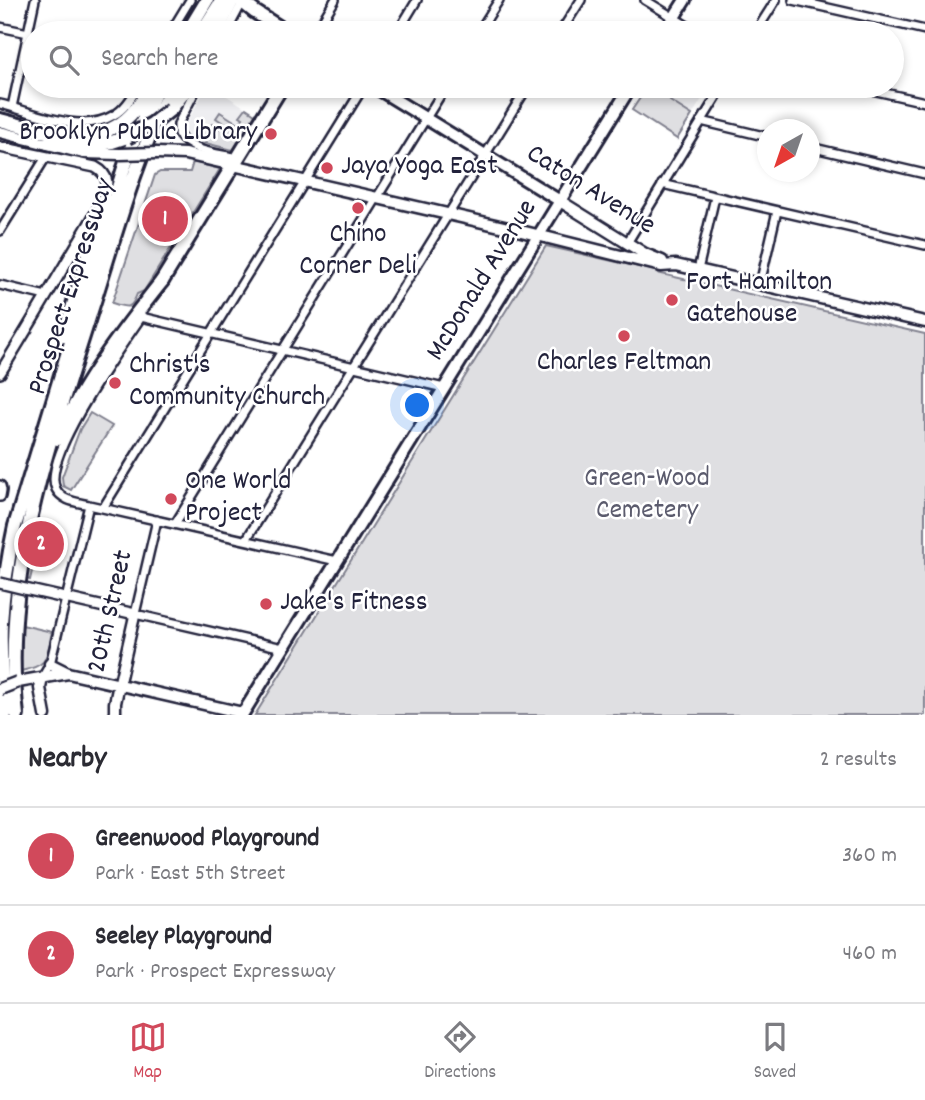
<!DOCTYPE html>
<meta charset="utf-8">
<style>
body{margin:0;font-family:Dekko,sans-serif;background:#f2f2f3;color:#2b2b33}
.compass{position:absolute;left:757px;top:119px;width:63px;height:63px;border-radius:50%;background:#fff;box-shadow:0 4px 10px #0003;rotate:220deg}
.you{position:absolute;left:418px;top:406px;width:24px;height:24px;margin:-18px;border:5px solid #fff;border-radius:50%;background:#1a73e8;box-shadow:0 0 0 10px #1a73e833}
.badge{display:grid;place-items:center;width:46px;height:46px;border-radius:50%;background:#d1495b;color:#fff;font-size:23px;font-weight:700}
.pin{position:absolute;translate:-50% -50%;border:4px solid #fff;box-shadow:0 2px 7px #0006}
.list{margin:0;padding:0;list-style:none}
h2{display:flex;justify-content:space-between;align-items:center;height:91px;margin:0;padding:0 28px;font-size:30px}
h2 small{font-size:23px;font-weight:400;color:#7c7c81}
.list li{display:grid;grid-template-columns:46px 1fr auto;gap:21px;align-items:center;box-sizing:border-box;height:98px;padding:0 28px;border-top:2px solid #e1e1e2}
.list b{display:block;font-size:26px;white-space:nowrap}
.list p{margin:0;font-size:23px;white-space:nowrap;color:#7c7c81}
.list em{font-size:23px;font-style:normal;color:#7c7c81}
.icon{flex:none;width:38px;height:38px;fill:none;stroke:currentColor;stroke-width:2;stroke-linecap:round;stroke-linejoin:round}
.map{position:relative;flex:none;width:925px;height:715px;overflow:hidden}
.search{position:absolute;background:#fff;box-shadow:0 4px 10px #0003;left:21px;right:21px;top:21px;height:77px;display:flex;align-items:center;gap:18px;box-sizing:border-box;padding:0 24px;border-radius:38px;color:#7c7c81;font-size:26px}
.sheet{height:287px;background:#fff}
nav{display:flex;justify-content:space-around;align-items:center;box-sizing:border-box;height:98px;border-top:2px solid #e1e1e2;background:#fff;font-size:19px;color:#7c7c81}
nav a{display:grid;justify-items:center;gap:4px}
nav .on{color:#d1495b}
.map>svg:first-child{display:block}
</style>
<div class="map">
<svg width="925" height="715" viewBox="0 0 925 715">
<rect width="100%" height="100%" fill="#fff"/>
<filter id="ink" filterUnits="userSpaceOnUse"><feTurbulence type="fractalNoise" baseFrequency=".0143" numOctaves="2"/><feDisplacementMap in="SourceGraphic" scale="14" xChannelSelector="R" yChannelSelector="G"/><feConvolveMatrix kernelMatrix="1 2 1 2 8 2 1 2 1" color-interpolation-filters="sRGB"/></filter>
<g filter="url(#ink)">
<path fill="#eeeef1" d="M207 86H211L246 108 239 124 223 122 219 129 212 125 201 142 189 135 184 128Z
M650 86H710L692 115Z"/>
<path fill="#dfdfe2" stroke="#80808e" stroke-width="2" d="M648 86 670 99V101L692 115 677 139 632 110Z
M246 108 255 114 233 150 201 142 212 124 219 128 223 123 216 118 220 112 239 124 243 118 240 116Z
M193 162 220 169 144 291 137 294C131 310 128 308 112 303L155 175 160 172H190Z
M546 246 657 271V273L925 334V715H255Z
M90 413 112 426 71 490 63 486 62 477 80 429Z
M37 525 53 529 45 560 35 558 30 580 26 579Z
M22 625 52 632C46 658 50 665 21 671Z"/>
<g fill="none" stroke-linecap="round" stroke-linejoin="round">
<g stroke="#22223b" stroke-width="12">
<path id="minor" d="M645 0 699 33
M793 0 925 30
M0 27 33 34
M170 33 190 0
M226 33 243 1
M315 33 335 0
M397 33 417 0
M478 33 499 0
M560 33 581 0
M755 33 776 0
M198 86 178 124V134C191 152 217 153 237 158
M854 86 925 102
M0 104C34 112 81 135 114 115 125 109 132 97 139 86
M12 107 35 0
M701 121 768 137
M810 147 925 174
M662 184 925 245
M0 231 46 157
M627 243 723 86
M698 270 715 197
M760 284 777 211
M0 285 46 296
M142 316C123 344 40 458 56 489 62 501 77 502 89 505L337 561
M141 317 444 388
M103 508 364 86
M157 520 135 614 283 648
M175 524 446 86
M246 540 528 86
M42 678 50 664 89 505"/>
</g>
<g stroke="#22223b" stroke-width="14">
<path id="tertiary" d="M0 147 95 167C110 175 108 185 104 199 69 257 36 315 0 373
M0 486 1 490 0 496
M25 589 135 614 119 684"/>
</g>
<g stroke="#22223b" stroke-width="15">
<path id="secondary" d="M0 132 83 153 120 154
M157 153 185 154 513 229 661 266 676 265 925 322
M560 201 645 254 662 261
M50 664 68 673
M42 678 40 688 45 715
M18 682 68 673 243 713
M115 715V703L119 684"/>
</g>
<g stroke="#22223b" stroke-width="16">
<path id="primary" d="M664 33 685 0
M373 86 560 201
M242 715 631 86"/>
</g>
<g stroke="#22223b" stroke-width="18">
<path id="trunk" d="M240 0 255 12 288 33
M162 281 282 86"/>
</g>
<g stroke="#22223b" stroke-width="18">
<path id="motorway" d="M187 33 207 0
M201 33 222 0
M216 33 233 0
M171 109 189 86
M0 120C40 130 90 150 126 119 136 111 143 99 150 89
M48 143 94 145 112 142 127 137
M64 336 104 199
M58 439C83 382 123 330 162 281
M5 715C2 684 0 654 1 623 3 590 8 558 15 526L123 171 134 140 158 86
M17 715C0 575 50 442 91 311 115 235 136 157 172 86"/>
</g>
<use href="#minor" stroke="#fff" stroke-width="7"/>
<use href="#tertiary" stroke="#fff" stroke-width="9"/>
<use href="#secondary" stroke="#fff" stroke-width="10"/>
<use href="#primary" stroke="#fff" stroke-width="10"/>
<use href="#trunk" stroke="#fff" stroke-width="12"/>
<use href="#motorway" stroke="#fff" stroke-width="12"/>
<g stroke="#22223b" stroke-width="14" stroke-linecap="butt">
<path id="tertiary-bridge" d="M0 583 25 589"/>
</g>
<g stroke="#22223b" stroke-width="15" stroke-linecap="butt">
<path id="secondary-bridge" d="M120 154 157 153
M0 689 18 682"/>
</g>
<g stroke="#22223b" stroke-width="18" stroke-linecap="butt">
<path id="motorway-bridge" d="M127 137 152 124 171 109"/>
</g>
<use href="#tertiary-bridge" stroke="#fff" stroke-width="9"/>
<use href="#secondary-bridge" stroke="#fff" stroke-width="10"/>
<use href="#motorway-bridge" stroke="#fff" stroke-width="12"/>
</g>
</g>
<g fill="#d1495b" stroke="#fff" stroke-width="2.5">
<circle cx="271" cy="134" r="7"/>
<circle cx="327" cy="168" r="7"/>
<circle cx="358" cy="208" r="7"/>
<circle cx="672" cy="300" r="7"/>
<circle cx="624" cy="336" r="7"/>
<circle cx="115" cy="383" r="7"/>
<circle cx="171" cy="499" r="7"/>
<circle cx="266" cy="604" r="7"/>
</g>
<g text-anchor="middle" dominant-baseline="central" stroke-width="5" stroke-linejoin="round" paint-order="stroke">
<g font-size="28" fill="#22223b" stroke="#fff" text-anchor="start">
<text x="257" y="134" text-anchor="end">Brooklyn Public Library</text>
<text x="341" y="168">Jaya Yoga East</text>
<text x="358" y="236" text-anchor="middle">Chino<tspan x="358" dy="32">Corner Deli</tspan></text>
<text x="686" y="284">Fort Hamilton<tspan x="686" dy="32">Gatehouse</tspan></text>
<text x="624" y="364" text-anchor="middle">Charles Feltman</text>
<text x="129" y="367">Christ's<tspan x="129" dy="32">Community Church</tspan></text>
<text x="185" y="483">One World<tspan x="185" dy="32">Project</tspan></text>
<text x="280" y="604">Jake's Fitness</text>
</g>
<g font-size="28" fill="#22223b" stroke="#fff">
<text transform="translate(590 191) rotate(32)">Caton Avenue</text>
<text transform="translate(483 281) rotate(-58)">McDonald Avenue</text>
<text transform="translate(73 287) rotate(-72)">Prospect Expressway</text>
<text transform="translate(112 612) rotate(-77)">20th Street</text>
</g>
<g font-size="28" fill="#5b5b6d" stroke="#fff">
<text x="647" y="480">Green-Wood<tspan x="647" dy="32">Cemetery</tspan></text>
</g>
</g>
</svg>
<svg class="compass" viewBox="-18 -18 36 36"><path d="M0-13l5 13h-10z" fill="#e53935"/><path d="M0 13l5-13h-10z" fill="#7c7c81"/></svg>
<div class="you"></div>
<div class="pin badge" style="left:165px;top:219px">1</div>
<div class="pin badge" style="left:41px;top:544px">2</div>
<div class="search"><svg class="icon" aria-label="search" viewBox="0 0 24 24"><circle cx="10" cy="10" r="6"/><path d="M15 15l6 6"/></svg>Search here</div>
</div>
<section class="sheet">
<h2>Nearby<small>2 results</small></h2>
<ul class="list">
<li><span class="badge">1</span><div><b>Greenwood Playground</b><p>Park · East 5th Street</p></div><em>360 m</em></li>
<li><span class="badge">2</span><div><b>Seeley Playground</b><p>Park · Prospect Expressway</p></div><em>460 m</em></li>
</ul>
</section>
<nav>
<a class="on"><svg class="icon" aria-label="map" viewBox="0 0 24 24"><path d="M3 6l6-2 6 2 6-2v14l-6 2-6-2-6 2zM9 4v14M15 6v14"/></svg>Map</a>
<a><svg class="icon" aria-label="directions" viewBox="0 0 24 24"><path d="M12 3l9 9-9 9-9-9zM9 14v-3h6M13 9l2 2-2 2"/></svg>Directions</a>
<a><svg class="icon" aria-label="saved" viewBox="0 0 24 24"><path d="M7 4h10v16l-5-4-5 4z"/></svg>Saved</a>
</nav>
